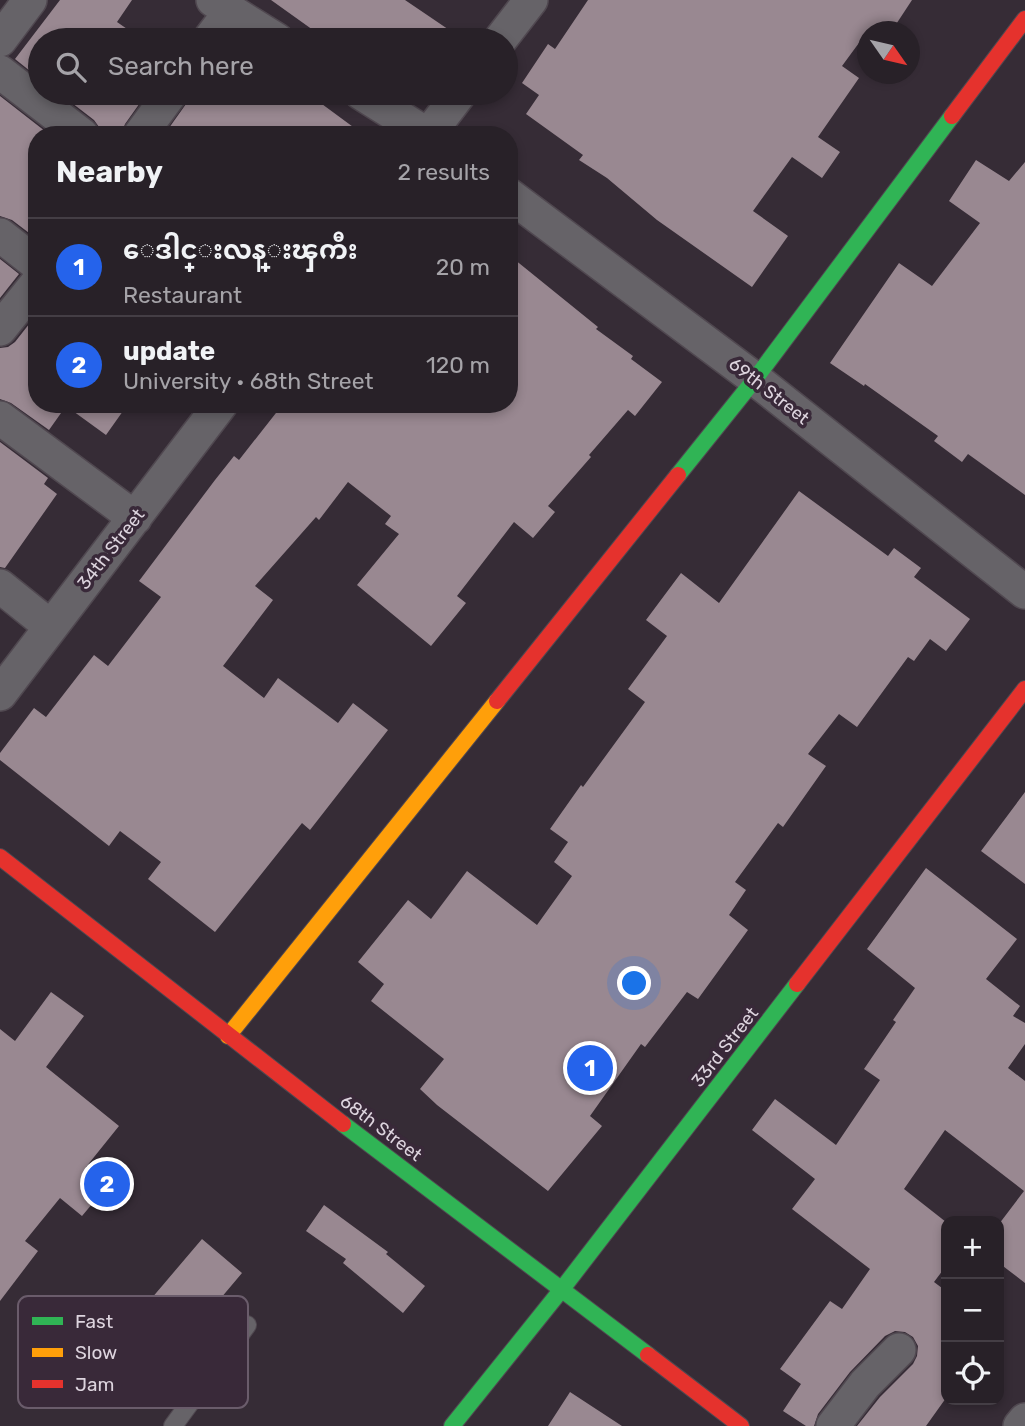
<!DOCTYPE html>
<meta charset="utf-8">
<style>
body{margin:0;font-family:Rubik,"Noto Sans Myanmar",sans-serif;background:#302930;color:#f1f3f6}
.controls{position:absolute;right:21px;bottom:21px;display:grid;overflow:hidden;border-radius:14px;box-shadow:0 4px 10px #0003}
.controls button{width:63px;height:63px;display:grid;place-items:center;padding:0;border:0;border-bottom:2px solid #443e45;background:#282128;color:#f1f3f6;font:35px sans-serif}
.compass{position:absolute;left:857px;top:21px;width:63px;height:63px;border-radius:50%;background:#282128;box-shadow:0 4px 10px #0003;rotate:124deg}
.you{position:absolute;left:635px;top:984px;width:24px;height:24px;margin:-18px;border:5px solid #fff;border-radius:50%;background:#1a73e8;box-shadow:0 0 0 10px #1a73e833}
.badge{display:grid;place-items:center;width:46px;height:46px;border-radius:50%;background:#2563eb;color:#fff;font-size:23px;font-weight:700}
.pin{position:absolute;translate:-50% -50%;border:4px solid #fff;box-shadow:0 2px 7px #0006}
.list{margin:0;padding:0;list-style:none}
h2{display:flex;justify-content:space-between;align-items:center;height:91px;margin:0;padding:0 28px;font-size:30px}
h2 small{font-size:23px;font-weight:400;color:#a5a3a8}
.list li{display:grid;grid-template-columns:46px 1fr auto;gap:21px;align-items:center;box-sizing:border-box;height:98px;padding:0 28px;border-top:2px solid #443e45}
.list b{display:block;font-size:26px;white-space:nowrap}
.list p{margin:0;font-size:23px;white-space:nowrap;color:#a5a3a8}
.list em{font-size:23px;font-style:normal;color:#a5a3a8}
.icon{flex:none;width:38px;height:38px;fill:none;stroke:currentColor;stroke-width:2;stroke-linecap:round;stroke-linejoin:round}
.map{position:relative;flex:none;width:1025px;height:1426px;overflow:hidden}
.search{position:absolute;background:#282128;box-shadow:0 4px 10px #0003;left:28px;top:28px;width:490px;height:77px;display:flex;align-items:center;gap:18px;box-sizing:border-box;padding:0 24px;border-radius:38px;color:#a5a3a8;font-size:26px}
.panel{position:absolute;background:#282128;box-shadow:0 4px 10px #0003;left:28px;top:126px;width:490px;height:287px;border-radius:28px}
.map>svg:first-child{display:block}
</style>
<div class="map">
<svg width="1025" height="1426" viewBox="0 0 1025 1426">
<rect width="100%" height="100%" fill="#362c36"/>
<path fill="#998891" d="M60 0H132L117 22 143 40H40V79L15 59Z
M271 0H405L464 40H327Z
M588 0H912L891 32H867L842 66 859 78 818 137 840 152 822 178 792 157 753 211 788 236 752 287 657 220 607 178 579 160 583 155 526 114 539 95 522 83 548 44 555 49Z
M59 93H147L125 124 121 135H101L99 127 94 120Z
M190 93H307L364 135H164L186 104Z
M0 96 50 135H37V239L12 220 0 216Z
M976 160 1009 181 1025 162V495L968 454 962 462 934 441 938 436 865 384 864 386 830 363 899 263 932 286 980 223 949 201Z
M509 255 598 327 596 329 633 356 631 359 662 382 635 416 628 410 589 455 591 457 548 506 555 512 533 538 514 522 457 596 466 603 431 646 357 585 399 534 385 524 391 516 348 482 319 520 316 517 255 586 273 600 223 666 264 698 278 678 338 723 353 703 388 730 310 830 302 823 215 932 148 879 161 862 120 831 109 846 0 760V753L34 708 46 717 94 655 108 666 161 597 139 581 215 480 234 456 239 460 283 404H509Z
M0 259 19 274 0 298Z
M37 314V404H128L106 435 66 406 49 430 11 403 0 399V348L8 347 15 342Z
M0 442 48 478 44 484 57 494 5 568 0 567Z
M799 491 888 556 894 548 921 568 914 577 970 619 946 651 930 639 914 661 908 657 857 727 839 714 808 754 826 766 783 827 778 823 735 882 746 890 729 915 748 930 698 999 687 992 645 1047 641 1044 590 1116 602 1126 548 1191 437 1105 420 1089 444 1059 371 1001 384 984 358 962 408 900 431 919 467 871 537 925 572 876 554 862 568 842 550 829 581 785 583 787 645 702 628 689 667 636 646 620 681 573 719 603Z
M1025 792V884L981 851Z
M926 868 1017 939 986 979 1020 1006 1013 1016 1025 1023V1044L1008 1068 1025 1081V1283L999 1263V1224L1024 1191 945 1130 904 1189 946 1222V1266L934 1282 946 1291V1398L926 1426H857L880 1397 913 1364 917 1356 918 1346 913 1337 905 1332 895 1331 885 1336 850 1372 818 1414 814 1426H806L783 1411 801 1384 780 1369 830 1301 842 1309 870 1269 792 1209 815 1179 752 1130 775 1099 836 1145 880 1080 864 1069 896 1022 893 1020 915 988 867 949Z
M51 992 84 1016 46 1067 119 1126 86 1167 108 1185 82 1216 60 1198 25 1241 38 1251 0 1301V1029L15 1041Z
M324 1205 388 1252 386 1254 425 1286 403 1313 343 1263 346 1259 306 1231Z
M202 1239 242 1273 151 1381 111 1346Z
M570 1392 622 1426H548Z"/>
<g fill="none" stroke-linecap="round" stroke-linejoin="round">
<g stroke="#504850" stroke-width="20">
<path id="lane" d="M173 1426 247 1325"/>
</g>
<g stroke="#504850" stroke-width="36">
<path id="street" d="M213 0 277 40
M0 40 30 0
M209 40 231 11
M500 40 531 0
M0 72 82 135
M361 93 428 135
M140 135 171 93
M428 135 460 93
M509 195 755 379 1025 592
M0 235 37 264
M0 329 37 283
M0 418 135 518
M0 586 51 627
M0 694 221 404
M833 1426 865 1384 899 1350
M1020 1426 1025 1420"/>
</g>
<g stroke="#504850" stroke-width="18">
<path id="fast" d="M678 475 755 379 952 116
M343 1124 648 1355
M452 1426 562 1289 797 984"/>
</g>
<g stroke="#504850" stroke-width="18">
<path id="slow" d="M228 1036 497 701"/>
</g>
<g stroke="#504850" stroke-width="18">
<path id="jam" d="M952 116 1025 19
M497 701 678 475
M0 857 343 1124
M797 984 1025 689
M648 1355 741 1426"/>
</g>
<use href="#lane" stroke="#666368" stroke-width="18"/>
<use href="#street" stroke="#666368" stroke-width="33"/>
<use href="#fast" stroke="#30b455" stroke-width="16"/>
<use href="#slow" stroke="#ff9f0a" stroke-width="16"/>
<use href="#jam" stroke="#e5322d" stroke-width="16"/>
</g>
<g text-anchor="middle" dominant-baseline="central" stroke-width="7" stroke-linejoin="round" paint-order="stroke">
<g font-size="18" fill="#ddd4de" stroke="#392939">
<text transform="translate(769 391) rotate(38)">69th Street</text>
<text transform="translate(111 549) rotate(-52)">34th Street</text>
<text transform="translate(725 1047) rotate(-52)">33rd Street</text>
<text transform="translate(381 1128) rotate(37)">68th Street</text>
</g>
</g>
<rect x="18" y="1296" width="230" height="112" rx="10" fill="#392939" stroke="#6a5c6b" stroke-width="2"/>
<rect x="32" y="1317" width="31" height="8" fill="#30b455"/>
<rect x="32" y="1348" width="31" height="9" fill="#ff9f0a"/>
<rect x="32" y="1380" width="31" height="8" fill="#e5322d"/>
<g font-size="19" fill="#ddd4de">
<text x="75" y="1328">Fast</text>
<text x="75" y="1359">Slow</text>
<text x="75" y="1391">Jam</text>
</g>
</svg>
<div class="controls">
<button>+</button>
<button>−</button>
<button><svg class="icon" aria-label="locate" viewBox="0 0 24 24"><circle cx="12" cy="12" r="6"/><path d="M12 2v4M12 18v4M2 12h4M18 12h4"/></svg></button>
</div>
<svg class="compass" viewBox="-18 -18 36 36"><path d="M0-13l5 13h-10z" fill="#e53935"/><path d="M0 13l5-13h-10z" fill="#a5a3a8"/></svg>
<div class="you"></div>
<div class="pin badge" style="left:590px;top:1068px">1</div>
<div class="pin badge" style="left:107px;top:1184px">2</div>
<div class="search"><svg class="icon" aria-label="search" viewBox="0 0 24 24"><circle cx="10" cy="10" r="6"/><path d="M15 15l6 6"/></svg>Search here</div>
<section class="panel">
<h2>Nearby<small>2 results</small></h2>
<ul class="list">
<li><span class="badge">1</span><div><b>ေဒါင္းလန္းၾကီး</b><p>Restaurant</p></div><em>20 m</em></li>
<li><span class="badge">2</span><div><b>update</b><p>University · 68th Street</p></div><em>120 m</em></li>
</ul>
</section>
</div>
